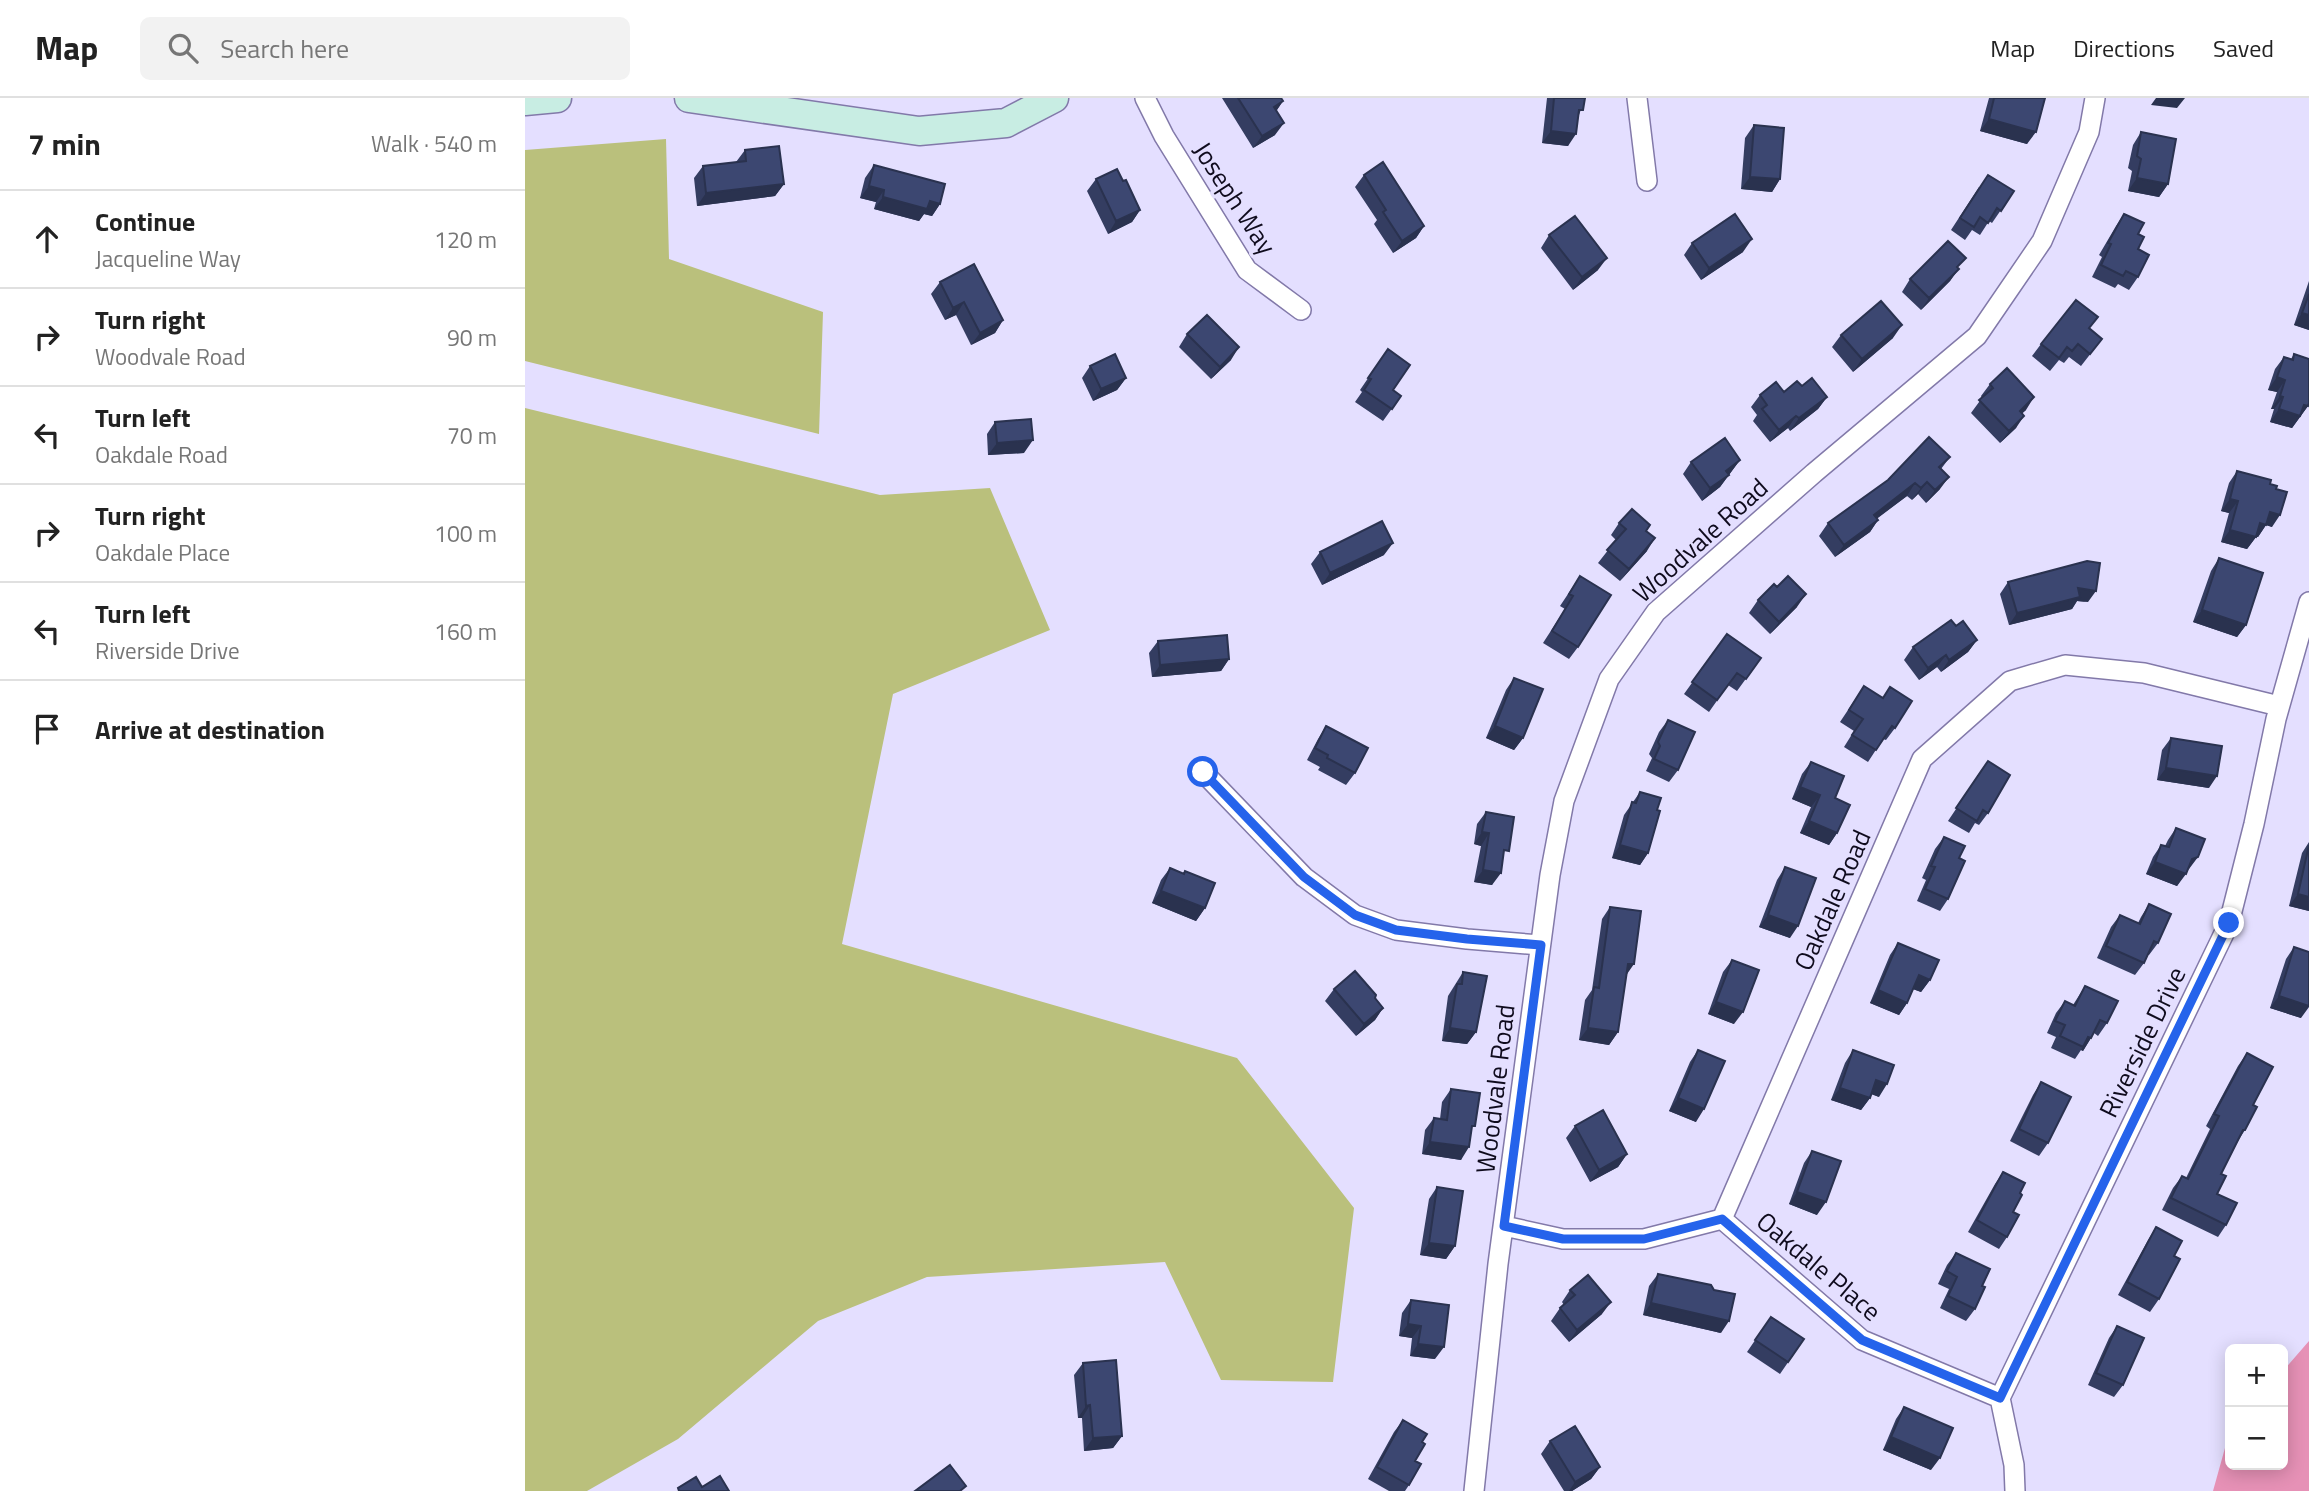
<!DOCTYPE html>
<meta charset="utf-8">
<style>
body{margin:0;font-family:"Titillium Web",sans-serif;background:#f2f2f2;color:#222}
.controls{position:absolute;right:21px;bottom:21px;display:grid;overflow:hidden;border-radius:10px;box-shadow:0 4px 18px #0003}
.controls button{width:63px;height:63px;display:grid;place-items:center;padding:0;border:0;border-bottom:2px solid #e0e0e0;background:#fff;color:#222;font:35px sans-serif}
.stop{position:absolute;width:21px;height:21px;margin:-16px;border:5px solid #2563eb;border-radius:50%;background:#fff}
.stop.end{background:#2563eb;border-color:#fff;box-shadow:0 2px 7px #0008}
.list{margin:0;padding:0;list-style:none}
h2{display:flex;justify-content:space-between;align-items:center;height:91px;margin:0;padding:0 28px;font-size:30px}
h2 small{font-size:23px;font-weight:400;color:#767676}
.list li{display:grid;grid-template-columns:46px 1fr auto;gap:21px;align-items:center;box-sizing:border-box;height:98px;padding:0 28px;border-top:2px solid #e0e0e0}
.list b{display:block;font-size:26px;white-space:nowrap}
.list p{margin:0;font-size:23px;white-space:nowrap;color:#767676}
.list em{font-size:23px;font-style:normal;color:#767676}
.icon{flex:none;width:38px;height:38px;fill:none;stroke:currentColor;stroke-width:2;stroke-linecap:round;stroke-linejoin:round}
.map{position:relative;flex:none;width:1784px;height:1393px;overflow:hidden}
header{display:flex;align-items:center;gap:42px;box-sizing:border-box;height:98px;padding:0 35px;background:#fff;border-bottom:2px solid #e0e0e0}
header strong{font-size:33px}
nav{display:flex;gap:38px;margin-inline-start:auto;font-size:24px}
.search{width:490px;height:63px;background:#f2f2f2;display:flex;align-items:center;gap:18px;box-sizing:border-box;padding:0 24px;border-radius:10px;color:#767676;font-size:26px}
main{display:flex}
aside{flex:1;background:#fff}
.map>svg:first-child{display:block}
</style>
<header>
<strong>Map</strong>
<div class="search"><svg class="icon" aria-label="search" viewBox="0 0 24 24"><circle cx="10" cy="10" r="6"/><path d="M15 15l6 6"/></svg>Search here</div>
<nav><a>Map</a><a>Directions</a><a>Saved</a></nav>
</header>
<main>
<aside>
<h2>7 min<small>Walk · 540 m</small></h2>
<ul class="list">
<li><svg class="icon" aria-label="ahead" viewBox="0 0 24 24"><path d="M12 20V5M6 11l6-6 6 6"/></svg><div><b>Continue</b><p>Jacqueline Way</p></div><em>120 m</em></li>
<li><svg class="icon" aria-label="right" viewBox="0 0 24 24"><path d="M7 20v-9h11M14 6l5 5-5 5"/></svg><div><b>Turn right</b><p>Woodvale Road</p></div><em>90 m</em></li>
<li><svg class="icon" aria-label="left" viewBox="0 0 24 24"><path d="M17 20v-9H6M10 6l-5 5 5 5"/></svg><div><b>Turn left</b><p>Oakdale Road</p></div><em>70 m</em></li>
<li><svg class="icon" aria-label="right" viewBox="0 0 24 24"><path d="M7 20v-9h11M14 6l5 5-5 5"/></svg><div><b>Turn right</b><p>Oakdale Place</p></div><em>100 m</em></li>
<li><svg class="icon" aria-label="left" viewBox="0 0 24 24"><path d="M17 20v-9H6M10 6l-5 5 5 5"/></svg><div><b>Turn left</b><p>Riverside Drive</p></div><em>160 m</em></li>
<li><svg class="icon" aria-label="arrive" viewBox="0 0 24 24"><path d="M6 21V4h12l-3 4 3 4H6"/></svg><div><b>Arrive at destination</b></div></li>
</ul>
</aside>
<div class="map">
<svg width="1784" height="1393" viewBox="0 0 1784 1393">
<rect width="100%" height="100%" fill="#e4dfff"/>
<path fill="#bac07c" d="M141 41 144 161 298 214 294 336 0 263V52Z
M0 310 355 397 465 390 525 532 368 596 317 846 712 960 829 1110 808 1284 696 1282 640 1164 402 1179 293 1223 153 1341 62 1393H0Z"/>
<path fill="#e691b6" d="M1784 1243V1393H1688L1705 1332V1367H1758V1273Z"/>
<g fill="none" stroke-linecap="round" stroke-linejoin="round">
<g stroke="#8279a9" stroke-width="22">
<path id="street" d="M620 0 639 38 722 172 776 212
M1112 0 1122 83
M678 674 779 779 830 817 871 832 942 841 1015 847
M1197 1121 1337 1242 1475 1300
M979 1128 1038 1141H1119L1197 1121 1397 661 1485 583 1540 567 1619 575 1754 608
M949 1393 973 1166 1025 777 1039 703 1084 581 1131 514 1289 375 1452 238 1517 143 1564 34 1570 0
M1490 1393 1489 1367 1475 1300 1704 825 1729 726 1751 621 1784 504"/>
</g>
<g stroke="#8279a9" stroke-width="31">
<path id="secondary" d="M164 0 394 33 481 25 529 0
M0 3 32 0"/>
</g>
<use href="#street" stroke="#fff" stroke-width="19"/>
<use href="#secondary" stroke="#c8ede3" stroke-width="28"/>
</g>
<path fill="#343d61" d="M697 0H756L758 3 751 13 750 37 728 50Z
M1022 0H1060L1043 48 1017 45Z
M1464 0H1520L1502 46 1455 33Z
M1229 27 1255 81 1247 94 1216 91 1220 40Z
M1616 34 1643 86 1634 99 1603 93 1607 73 1603 70 1608 47Z
M220 52 259 86 250 98 172 108 169 80 178 68 211 64Z
M349 67 415 106 407 118 399 116 394 123 349 111 351 104 335 100 340 80Z
M839 77 899 128 891 140 868 155 849 126 852 122 830 89Z
M571 81 598 83 615 112 607 124 583 136 562 93Z
M1454 89 1489 93 1467 125 1464 123 1455 137 1447 132 1440 142 1426 132Z
M1599 116 1613 136V179L1604 192 1593 186 1590 190 1567 179 1577 159 1574 157 1591 128Z
M1024 137 1073 172 1048 192 1016 150Z
M1167 145 1218 154 1176 182 1159 157Z
M1433 170 1425 183 1396 212 1377 194 1385 181Z
M1784 183V232L1769 227Z
M415 184 478 222 470 235 446 247 431 217 420 222 406 196Z
M1564 231 1577 241 1556 268 1544 259 1539 265 1534 262 1525 273 1507 258 1516 246Z
M662 236 706 262 686 281 654 249Z
M1316 237 1368 240 1328 274 1307 249Z
M863 251 868 292 876 298 858 323 830 304 837 294 835 292Z
M1769 256 1783 308 1767 330 1745 324 1749 311H1746L1752 294 1743 292 1750 271 1759 259 1766 261Z
M565 268 601 280 592 292 568 303 557 280Z
M1465 286 1501 312 1497 315 1491 330 1475 345 1446 315 1457 300 1456 298Z
M1277 288 1302 299 1293 311 1265 333 1263 330 1245 344 1228 323 1232 317 1226 309 1235 297 1259 294Z
M470 324 499 355 463 357 462 336Z
M1425 359 1416 371 1415 391 1401 405 1393 396 1387 402 1382 398 1352 420 1353 422 1345 434 1310 459 1294 438 1303 425Z
M1215 362 1195 389 1177 403 1158 376 1166 364Z
M1712 373 1745 386 1751 391 1747 429 1741 427 1733 439H1731L1722 451 1696 444 1704 415 1696 413 1704 385Z
M1094 425 1121 433 1122 453 1095 483 1073 465 1091 442 1086 437Z
M795 454 859 457 797 487 786 466Z
M1694 460 1721 527 1712 539 1668 524 1686 473Z
M1055 478 1053 549 1044 561 1018 545 1040 511 1035 508Z
M1483 484 1563 504 1552 503 1547 511 1484 527 1475 496Z
M1233 502 1272 509 1245 536 1224 515Z
M1431 528 1452 542 1443 554 1416 574 1412 569 1394 582 1379 562 1388 549Z
M1202 536 1236 560 1212 593 1203 587 1184 614 1159 596Z
M633 543 704 561 696 573 627 579 624 555Z
M989 580 998 640 989 652 961 640 981 592Z
M1339 588 1370 630 1361 642 1358 641 1343 664 1319 649 1329 633 1315 624Z
M1143 622 1153 672 1144 684 1121 673 1127 660 1124 656 1134 634Z
M801 628 830 675 821 687 793 672 795 669 782 662 793 641Z
M1646 640 1684 690 1632 682 1637 652Z
M1463 663V715L1454 727 1450 725 1444 735 1423 723Z
M1286 664 1312 735 1304 747 1275 735 1286 709 1267 701 1277 676Z
M1115 694 1132 712 1123 755 1115 767 1087 760 1099 717Z
M961 714 978 761 967 787 949 784 956 748 949 746 952 726Z
M1651 730 1664 771 1662 772 1652 788 1621 776 1628 759 1636 747 1640 748 1643 742Z
M1419 739 1423 801 1415 813 1392 803 1401 782 1397 780 1410 751Z
M1784 744V813L1764 808 1777 755Z
M1260 769 1265 840 1234 829 1252 782Z
M645 770 658 776 660 773 680 810 671 823 627 805 636 782Z
M1624 806 1633 845 1624 857H1622L1619 865 1610 877 1572 860 1586 829 1595 817 1613 825 1616 819Z
M1085 809 1101 877 1093 934 1084 947 1054 942 1060 902 1067 892 1077 821Z
M1373 845 1405 882 1396 894 1388 891 1382 905 1374 917 1345 905 1365 857Z
M1769 849 1776 920 1745 910 1761 861Z
M1207 862 1209 926 1183 916 1198 874Z
M938 874 951 934 942 946 917 943 923 898Z
M1560 888 1582 925 1573 938 1569 935 1558 953 1556 952 1550 961 1526 950 1531 939 1522 935 1531 915 1540 903 1548 907Z
M809 891 850 900 858 910 850 922 831 938 800 903Z
M1173 952 1171 1024 1144 1013 1165 964Z
M1328 952 1354 999 1347 996 1345 1000 1336 1012 1306 1002 1320 965Z
M1722 955 1728 1007 1720 1032 1713 1043 1696 1076 1692 1096 1701 1127 1693 1139 1637 1112 1648 1090 1657 1078 1661 1080 1685 1031 1681 1028 1713 968Z
M1516 984 1523 1045 1514 1058 1485 1043 1508 997Z
M926 991 947 1033 936 1062 897 1056 900 1032 909 1020 915 1021 917 1004Z
M1050 1028 1102 1056 1093 1069 1065 1084 1041 1040Z
M1287 1053 1292 1117 1264 1106 1279 1065Z
M1478 1074 1488 1114 1482 1139 1474 1151 1443 1134 1470 1086Z
M912 1089 930 1148 921 1161 895 1157 904 1101Z
M1631 1129 1649 1158 1634 1201 1625 1214 1593 1197 1623 1142Z
M1431 1155 1450 1211 1441 1223 1415 1210 1424 1191 1413 1186 1422 1167Z
M1133 1176 1196 1235 1118 1217 1124 1188Z
M1045 1192 1077 1216 1044 1244 1026 1223 1035 1210 1039 1207 1037 1204Z
M886 1202 910 1261 885 1258 887 1240 874 1238 877 1215Z
M1246 1219 1279 1241 1255 1276 1222 1254Z
M1592 1228 1598 1287 1589 1299 1563 1287 1584 1240Z
M558 1265 597 1338 588 1350 559 1353 557 1320H553L549 1277Z
M1379 1309 1406 1372 1358 1352 1371 1321Z
M878 1322 897 1344 890 1363 884 1387 880 1393H864L843 1381 869 1334Z
M1025 1343 1075 1369 1066 1381 1047 1393H1039L1016 1356Z"/>
<path fill="#2a324f" d="M1631 0H1660L1652 10 1626 7Z
M758 3 750 15 749 9Z
M1464 21 1511 34 1502 46 1455 33Z
M759 25 750 37 728 50 737 38Z
M1026 33 1051 36 1043 48 1017 45Z
M1225 79 1255 81 1247 94 1216 91Z
M1612 80 1643 86 1634 99 1603 93Z
M259 86 250 98 172 108 181 95Z
M344 88 359 92 351 104 335 100Z
M358 99 405 103 415 106 407 118 399 116 394 123 349 111Z
M615 112 607 124 583 136 591 123Z
M899 128 891 140 868 155 877 143Z
M1227 141 1218 154 1176 182 1184 170Z
M1082 160 1073 172 1048 192 1057 179Z
M1434 171 1425 183 1396 212 1404 200Z
M439 204 431 217 420 222 428 210Z
M1777 215 1784 217V232L1769 227Z
M478 222 470 235 446 247 455 235Z
M1377 227 1368 240 1328 274 1337 261Z
M714 249 706 262 686 281 695 269Z
M1752 279 1760 282 1752 294 1743 292Z
M601 280 592 292 568 303 576 291Z
M1755 298 1758 299 1749 311H1746Z
M1302 299 1293 311 1265 333 1274 320Z
M1509 299 1501 312 1486 326 1495 313Z
M1779 307 1783 308 1767 330 1745 324 1754 311Z
M1271 318 1263 330 1245 344 1254 332Z
M1499 318 1491 330 1475 345 1484 333Z
M508 342 499 355 463 357 472 345Z
M1215 362 1195 389 1177 403 1185 390 1201 373Z
M1424 379 1415 391 1401 405 1410 392Z
M1402 384 1393 396 1387 402 1396 390Z
M1390 385 1382 398 1341 429 1349 417Z
M1705 401 1713 403 1704 415 1696 413Z
M1745 414 1755 417 1747 429 1741 427 1733 439 1726 437 1735 425Z
M1353 422 1345 434 1310 459 1319 447Z
M1705 432 1731 439 1722 451 1696 444Z
M1130 440 1122 453 1095 483 1104 471Z
M868 445 859 457 797 487 805 475Z
M1553 490 1571 493 1563 504 1552 503 1547 511 1484 527 1492 515Z
M1281 496 1272 509 1245 536 1254 524Z
M1677 512 1721 527 1712 539 1668 524Z
M1452 542 1443 554 1416 574 1424 562Z
M1421 557 1412 569 1394 582 1403 570Z
M704 561 696 573 627 579 635 567Z
M970 628 998 640 989 652 961 640Z
M1641 670 1692 678 1684 690 1632 682Z
M1275 689 1295 697 1286 709 1267 701Z
M1284 723 1312 735 1304 747 1275 735Z
M957 734 964 735 956 748 949 746Z
M1095 747 1123 755 1115 767 1087 760Z
M1673 759 1664 771 1658 774 1667 761Z
M1630 764 1661 776 1652 788 1621 776Z
M958 772 976 775 967 787 949 784Z
M636 793 680 810 671 823 627 805Z
M1773 796 1784 799V813L1764 808Z
M1243 817 1273 828 1265 840 1234 829Z
M1103 866H1109L1100 879Z
M1394 877 1405 882 1396 894 1385 890Z
M1353 892 1382 905 1374 917 1345 905Z
M1754 898 1784 908V909L1776 920 1745 910Z
M1191 904 1218 914 1209 926 1183 916Z
M858 910 850 922 831 938 839 926Z
M925 930 951 934 942 946 917 943Z
M1063 930 1093 934 1084 947 1054 942Z
M1563 939 1566 940 1558 953 1556 952Z
M1351 982 1362 986 1354 999 1343 995Z
M1315 990 1345 1000 1336 1012 1306 1002Z
M1153 1000 1179 1011 1171 1024 1144 1013Z
M905 1044 944 1049 936 1062 897 1056Z
M1102 1056 1093 1069 1065 1084 1074 1072Z
M1272 1094 1301 1104 1292 1117 1264 1106Z
M904 1145 930 1148 921 1161 895 1157Z
M1086 1204 1077 1216 1044 1244 1052 1232Z
M1126 1205 1204 1223 1196 1235 1118 1217Z
M883 1226 896 1228 887 1240 874 1238Z
M893 1246 919 1249 910 1261 885 1258Z
M565 1307 557 1320H553L561 1308Z
M597 1338 588 1350 559 1353 568 1340Z
M1366 1339 1415 1360 1406 1372 1358 1352Z
M1075 1369 1066 1381 1047 1393H1044L1050 1384Z"/>
<path fill="#3c4771" stroke="#2a324f" stroke-width="2" d="M713 0H756L758 3 749 9 759 25 737 38Z
M1029 0H1060L1058 12H1054L1051 36 1026 33Z
M1469 0H1520L1511 34 1464 21Z
M1229 27 1259 30 1255 81 1225 79Z
M1616 34 1651 41 1643 86 1612 80 1616 61 1612 58Z
M254 48 259 86 181 95 178 68 221 63 220 52Z
M858 64 899 128 877 143 858 114 861 112 839 77Z
M349 67 420 86 415 106 405 103 402 111 358 99 359 92 344 88Z
M592 71 598 83 601 82 615 112 591 123 571 81Z
M1463 77 1489 93 1476 113 1472 110 1463 125 1455 119 1449 129 1435 120Z
M1210 116 1227 141 1184 170 1167 145Z
M1599 116 1619 125 1613 136 1619 139 1613 151 1624 157 1613 179 1601 173 1598 178 1576 167 1586 146 1583 145Z
M1050 118 1082 160 1057 179 1024 137Z
M1423 143 1441 160 1432 169 1434 171 1404 200 1385 181Z
M449 166 478 222 455 235 439 204 428 210 415 184Z
M1784 196V217L1777 215Z
M1551 202 1573 219 1564 230 1577 241 1565 256 1553 246 1547 253 1542 249 1534 260 1516 246Z
M1356 203 1377 227 1337 261 1316 237Z
M682 217 714 249 695 269 662 236Z
M863 251 885 267 868 292 876 298 867 311 839 292 846 281 843 280Z
M590 256 601 280 576 291 565 268Z
M1769 256 1784 261V305L1783 308 1779 307 1775 318 1754 311 1758 299 1755 298 1760 282 1752 279 1759 259 1768 262Z
M1482 270 1509 299 1495 313 1499 318 1484 333 1454 302 1468 290 1465 286Z
M1287 280 1302 299 1274 320 1271 318 1254 332 1237 311 1242 307 1235 297 1251 284 1259 294 1272 283 1277 288Z
M506 321 508 342 472 345 470 324Z
M1404 339 1425 359 1414 369 1424 379 1410 392 1402 384 1396 390 1390 385 1349 417 1353 422 1319 447 1303 425 1363 382Z
M1200 340 1215 362 1201 373 1204 377 1185 390 1166 364Z
M1712 373 1746 382 1745 386 1752 388 1751 391 1762 394 1755 417 1745 414 1741 427 1735 425 1731 439 1705 432 1713 403 1705 401Z
M1107 411 1125 427 1121 433 1130 440 1104 471 1082 452 1101 431 1094 425Z
M857 423 868 445 805 475 795 454Z
M1694 460 1738 475 1721 527 1677 512Z
M1562 463 1575 465 1571 493 1553 490 1555 499 1492 515 1483 484Z
M1055 478 1086 497 1053 549 1027 533 1048 498 1044 496Z
M1263 478 1281 496 1254 524 1233 502 1249 486 1252 489Z
M1426 522 1431 528 1438 523 1452 542 1424 562 1421 557 1403 570 1388 549Z
M1202 536 1236 560 1221 581 1212 575 1192 602 1167 584Z
M702 537 704 561 635 567 633 543Z
M989 580 1018 591 998 640 970 628Z
M1339 588 1358 600 1365 589 1387 603 1370 630 1367 628 1351 652 1327 637 1338 621 1324 612Z
M1143 622 1170 634 1153 672 1129 661 1135 648 1133 644Z
M801 628 843 650 830 675 802 660 803 657 790 650Z
M1646 640 1697 648 1692 678 1641 670Z
M1463 663 1485 677 1463 715 1458 712 1452 723 1431 710Z
M1286 664 1319 678 1310 700 1325 707 1312 735 1284 723 1295 697 1275 689Z
M1115 694 1136 700 1132 712 1135 713 1123 755 1095 747 1107 704 1111 705Z
M961 714 989 719 984 753 979 752 976 775 958 772 964 735 957 734Z
M1651 730 1680 741 1673 759 1667 761 1661 776 1630 764 1636 747 1644 749Z
M1419 739 1440 748 1434 760 1440 763 1423 801 1400 791 1410 769 1406 768Z
M1784 747V799L1773 796Z
M1260 769 1291 780 1273 828 1243 817Z
M645 770 659 776 660 773 690 785 680 810 636 793Z
M1624 806 1646 816 1633 845 1629 843 1619 865 1581 848 1595 817 1615 826Z
M1085 809 1116 813 1109 866H1103L1093 934 1063 930 1069 889 1074 890Z
M1373 845 1414 862 1405 882 1394 877 1382 905 1353 892Z
M1769 849 1784 854V908L1754 898Z
M1207 862 1234 872 1218 914 1191 904Z
M830 873 851 897 850 900 858 910 839 926 809 891Z
M938 874 962 878 951 934 925 930 932 886H937Z
M1560 888 1593 903 1582 925 1575 922 1566 940 1563 939 1558 949 1535 938 1540 927 1530 923 1540 903 1550 908Z
M1173 952 1200 963 1179 1011 1153 1000Z
M1328 952 1369 967 1362 986 1351 982 1345 1000 1315 990Z
M1722 955 1748 969 1728 1007 1732 1009 1720 1032H1718L1696 1076 1701 1078 1692 1096 1712 1105 1701 1127 1646 1100 1657 1078 1663 1081 1694 1018 1689 1016Z
M1516 984 1546 999 1523 1045 1494 1031Z
M926 991 955 995 950 1028H947L944 1049 905 1044 909 1020 922 1022Z
M1078 1012 1102 1056 1074 1072 1050 1028Z
M1287 1053 1316 1063 1301 1104 1272 1094Z
M1478 1074 1500 1085 1495 1095 1497 1097 1488 1114 1494 1117 1482 1139 1452 1122Z
M912 1089 938 1093 930 1148 904 1145Z
M1631 1129 1657 1143 1649 1158 1655 1161 1634 1201 1602 1184Z
M1431 1155 1465 1171 1457 1188 1460 1189 1450 1211 1423 1198 1432 1179 1422 1173Z
M1133 1176 1186 1187 1189 1192 1210 1196 1204 1223 1126 1205Z
M1063 1177 1086 1204 1052 1232 1035 1210 1050 1197 1045 1192Z
M886 1202 924 1207 919 1249 893 1246 896 1228 883 1226Z
M1246 1219 1279 1241 1263 1264 1230 1242Z
M1592 1228 1619 1240 1598 1287 1571 1275Z
M591 1262 597 1338 568 1340 565 1307 561 1308 558 1265Z
M1379 1309 1428 1330 1415 1360 1366 1339Z
M878 1322 902 1336 897 1344 900 1346 890 1363 896 1366 884 1387 852 1369Z
M1050 1328 1075 1369 1050 1384 1025 1343Z
M425 1367 441 1388 435 1393H390Z
M195 1378 204 1393H154L153 1390 171 1379 177 1389Z"/>
<g fill="none" stroke-linecap="round" stroke-linejoin="round">
<path stroke="#2563eb" stroke-width="9" d="M678 674 779 779 830 817 871 832 942 841 1016 847 979 1128 1038 1141H1119L1197 1121 1337 1242 1475 1300 1704 825"/>
</g>
<g text-anchor="middle" dominant-baseline="central" stroke-width="7" stroke-linejoin="round" paint-order="stroke">
<g font-size="26" fill="#0f0b1d" stroke="#e4dfff">
<text transform="translate(710 100) rotate(57)">Joseph Way</text>
<text transform="translate(1175 442) rotate(-42)">Woodvale Road</text>
<text transform="translate(1307 802) rotate(-66)">Oakdale Road</text>
<text transform="translate(1617 944) rotate(-64)">Riverside Drive</text>
<text transform="translate(970 991) rotate(-83)">Woodvale Road</text>
<text transform="translate(1294 1168) rotate(40)">Oakdale Place</text>
</g>
</g>
</svg>
<div class="controls">
<button>+</button>
<button>−</button>
</div>
<div class="stop" style="left:678px;top:674px"></div>
<div class="stop end" style="left:1704px;top:825px"></div>
</div>
</main>
